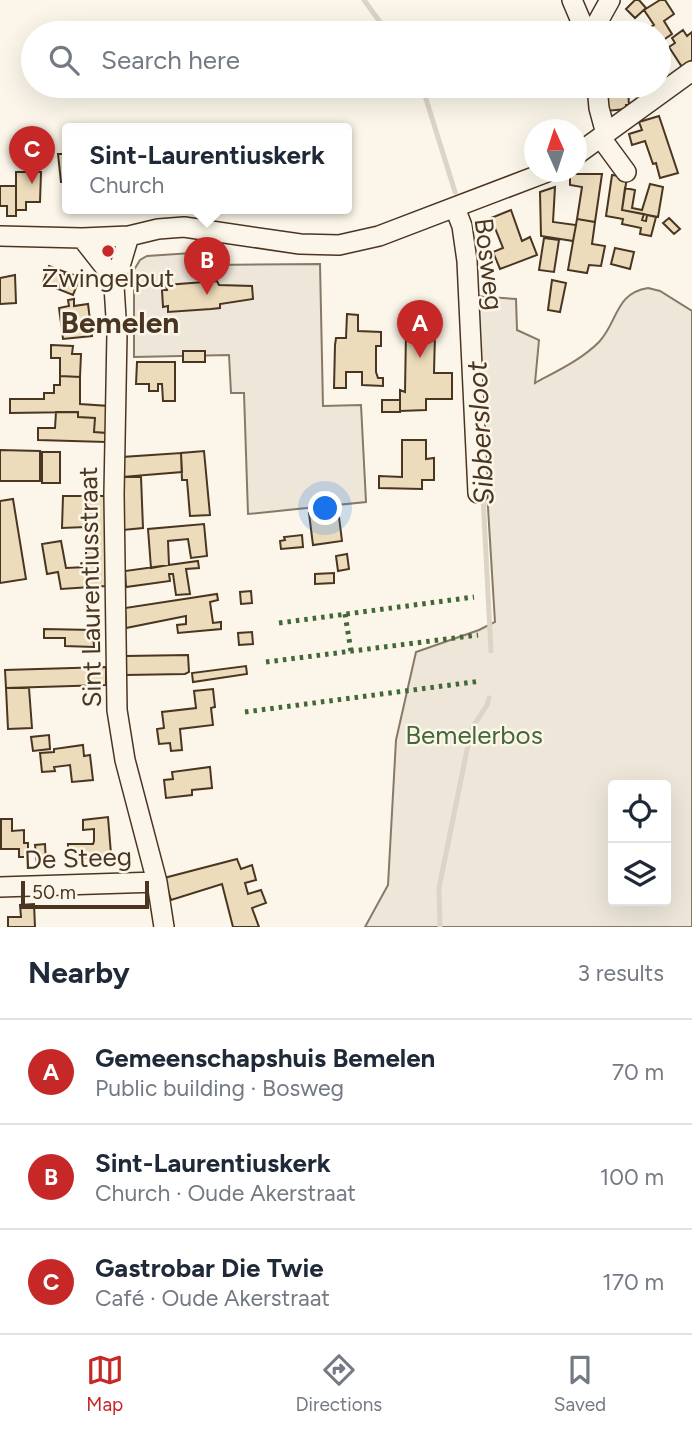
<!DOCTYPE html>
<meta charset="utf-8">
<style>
body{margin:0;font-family:Figtree,sans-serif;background:#f2f2f3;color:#1f2937}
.controls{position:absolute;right:21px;bottom:21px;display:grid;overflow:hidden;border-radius:7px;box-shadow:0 7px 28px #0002}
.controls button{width:63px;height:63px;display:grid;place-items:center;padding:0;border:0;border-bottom:2px solid #e0e1e3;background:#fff;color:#1f2937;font:35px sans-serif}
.compass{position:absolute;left:524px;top:119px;width:63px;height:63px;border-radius:50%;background:#fff;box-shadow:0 7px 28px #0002;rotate:357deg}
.scale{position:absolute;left:21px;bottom:18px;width:128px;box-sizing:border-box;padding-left:7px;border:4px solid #4a3520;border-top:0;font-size:19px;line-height:24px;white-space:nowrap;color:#4a3520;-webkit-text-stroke:5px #fbf6e9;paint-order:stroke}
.you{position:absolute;left:326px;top:509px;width:24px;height:24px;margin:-18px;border:5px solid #fff;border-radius:50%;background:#1a73e8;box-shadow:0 0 0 10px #1a73e833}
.badge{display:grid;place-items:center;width:46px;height:46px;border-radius:50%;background:#c62828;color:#fff;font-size:23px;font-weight:700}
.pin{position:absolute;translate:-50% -58px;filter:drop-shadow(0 2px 4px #0008)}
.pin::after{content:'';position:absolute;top:37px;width:24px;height:21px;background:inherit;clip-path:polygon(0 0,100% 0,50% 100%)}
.popup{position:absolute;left:62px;top:123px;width:290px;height:91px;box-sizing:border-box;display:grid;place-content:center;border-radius:7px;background:#fff;filter:drop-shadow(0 2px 5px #0005);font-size:23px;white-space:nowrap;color:#747a83}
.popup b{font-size:26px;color:#1f2937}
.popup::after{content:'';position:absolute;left:50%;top:100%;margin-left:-14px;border:14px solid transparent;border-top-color:#fff}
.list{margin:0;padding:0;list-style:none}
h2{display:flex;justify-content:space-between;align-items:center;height:91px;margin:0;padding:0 28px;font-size:30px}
h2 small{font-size:23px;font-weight:400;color:#747a83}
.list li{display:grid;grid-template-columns:46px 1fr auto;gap:21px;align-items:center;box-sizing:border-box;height:105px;padding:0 28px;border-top:2px solid #e0e1e3}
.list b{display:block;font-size:26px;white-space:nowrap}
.list p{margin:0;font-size:23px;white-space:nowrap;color:#747a83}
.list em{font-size:23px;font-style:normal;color:#747a83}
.icon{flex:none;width:38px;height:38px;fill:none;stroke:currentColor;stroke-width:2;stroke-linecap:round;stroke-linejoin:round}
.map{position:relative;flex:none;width:692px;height:927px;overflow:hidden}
.search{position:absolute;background:#fff;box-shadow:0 7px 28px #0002;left:21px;right:21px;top:21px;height:77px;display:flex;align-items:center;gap:18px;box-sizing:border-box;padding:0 24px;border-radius:38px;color:#747a83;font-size:26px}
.sheet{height:406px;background:#fff}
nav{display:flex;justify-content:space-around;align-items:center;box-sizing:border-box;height:98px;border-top:2px solid #e0e1e3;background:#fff;font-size:19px;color:#747a83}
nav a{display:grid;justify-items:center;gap:4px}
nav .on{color:#c62828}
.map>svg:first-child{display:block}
</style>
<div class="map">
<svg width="692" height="927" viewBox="0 0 692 927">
<rect width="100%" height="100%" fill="#fbf6e9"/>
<path fill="#ede6d9" stroke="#887966" stroke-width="2" fill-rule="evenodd" d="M207 252 211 265 320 264 323 406 361 405 366 502 248 514 244 393H231L229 355 134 357V270L140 260 147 256Z
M648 288 660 291 692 311V927H365L388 885 396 740 416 652 479 630 495 622 475 296 516 299 517 330 539 340 535 383C557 371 581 360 599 342 618 322 615 293 648 288ZM613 785H666V901H613Z"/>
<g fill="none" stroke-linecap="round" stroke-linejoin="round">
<path stroke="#dcd4c6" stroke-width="5" d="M364 0 388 33
M422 86 455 192
M483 497 491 651
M472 728 487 705 489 698
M440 927 439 888 468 745"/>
</g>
<path fill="#ecdcbc" stroke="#4a3520" stroke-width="2" d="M635 0H639L646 8 635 18 626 9Z
M660 0H665L674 14 664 21 672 34 659 43V33H647L645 30 654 25 644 10Z
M622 24 623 33H604V26Z
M683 30 687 36 692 32V60L682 67 669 47 675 43 672 38Z
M626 86V90L628 89 629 105H626V109L606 111 604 89Z
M635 86H656L637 100Z
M659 116 678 173 660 178 656 163 653 164 645 141 632 145 629 134 642 130 639 122Z
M58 154H67V182H61Z
M16 172H41L40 202H26V210H16Z
M570 174H602L595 222 577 219 582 187 570 185Z
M612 175 627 177 622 210 644 214 642 220 646 221 647 215 656 217 651 236 640 234 641 228 622 224 623 219 606 216Z
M650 184 663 187 658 217 622 210 625 188 635 190 632 208 642 210Z
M0 186H16V216H7V206H0Z
M555 187 553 222 576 225 573 241 541 236 540 192Z
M511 210 522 241 530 237 537 255 500 269 493 252 503 248 491 218Z
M669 218 680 229 674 234 663 223Z
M577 219 595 222 592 244 605 246 601 266 589 265 587 273 568 270Z
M544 238 559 240 554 272 539 270Z
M615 248 634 252 630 269 611 264Z
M49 266 65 272 58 289 43 283Z
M65 272 80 277 73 295 58 289Z
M15 275 16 303 0 304V278Z
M552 280 566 283 560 312 548 310Z
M217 281 219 285 252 286 253 299 220 304V308L211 309 168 312V306L163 307 162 290H167L166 285Z
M74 299V306L88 304 90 320 61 323 59 308 69 306 68 300Z
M347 314 358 315V331L381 332V346H376V372L378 378H383V386L362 385V372H346V388H334L335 345 336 338H346Z
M90 320 92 336 63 339 61 323Z
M406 332 435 333 434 373H452V399H426V410L400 411V390L405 392Z
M51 345 73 346 72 354H81L80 377 60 376V358H51Z
M183 351H205V362H183Z
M137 362H175V401H163L162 384H158V391H149V384H136Z
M60 376 80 377V404L109 406 107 433 94 432 95 418 78 417V412L10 413V399H44V393H54V385H60Z
M382 400H400V412H382Z
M56 412H78V417L95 418 94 432 107 433 106 442 38 440V428H55Z
M402 440H426V459L434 458V480H422V489L379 488V476L402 477Z
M0 450 40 451V481H0Z
M204 451 210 515 190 516 187 480H182L181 453Z
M42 452H60V483H42Z
M181 453 182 472 122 477V457Z
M122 477H141L143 528 123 530Z
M63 496H105L106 586 61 589 58 572 47 574 42 544 61 541 66 568 86 567V527L62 528Z
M13 499 26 579 0 583V501Z
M338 509 342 541 313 545 309 513Z
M204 524 207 556 191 558 188 539 168 541 169 565 151 568 148 529Z
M302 535 303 547 281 549 280 541 285 540 284 537Z
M347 554 349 569 338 571 336 556Z
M198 561 199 568 186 569 190 594 176 595 173 574H169L170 581 126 587 125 571Z
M334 573V583L315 584V574Z
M251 591 252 603 241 604 240 592Z
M217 594 218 600 210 602 213 623 221 622V629L178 633 177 625 186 624V616L126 628 125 608Z
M44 629 93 630 94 647 65 646V638H44Z
M252 632 253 644 239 645 238 633Z
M188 655 189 672 185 674 126 675V656Z
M246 666 247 674 193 682 192 673Z
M106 667V685L6 688 5 670Z
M6 688H29L32 728 8 729Z
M213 689 215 707 211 708 213 725 180 729 182 750 171 751 170 743 159 744 157 729 164 728 162 712 196 708 194 691Z
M49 735 50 749 33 751 31 737Z
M83 745 84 756 90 755 93 780 72 782 70 765 54 767 55 771 42 772 40 753 54 752V749Z
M210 767 212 788 192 790V795L166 798 164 780 173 779 172 772Z
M108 817 111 854 68 860V844H93L94 841V829L83 830V820Z
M1 819H12V831L24 830V843H28V857H19V849H1Z
M45 844 46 864H37L35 845Z
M237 859 241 869 252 865 256 880 245 883 248 894 261 890 266 903 252 908 259 927H233L222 884 171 900 164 878Z
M34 904 35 927H8V917H21L20 905Z"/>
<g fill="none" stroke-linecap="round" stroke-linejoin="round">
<g stroke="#4a3520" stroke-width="22">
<path id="minor" d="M572 0 586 33
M594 33 596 25 610 0
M597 86 599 108 606 134
M601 138 626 172
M576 155 692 71
M455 208 462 226 467 261 478 493
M0 236 82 238 129 236 158 229 184 227 300 244 339 245 379 236 547 172
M82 238 108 271 114 286 117 333 114 494 117 710 125 760 157 882 164 927
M114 286 129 236
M0 887 157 882"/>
</g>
<use href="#minor" stroke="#fbf6e9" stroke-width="19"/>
<path stroke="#436837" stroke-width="5" stroke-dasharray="3.5 5" stroke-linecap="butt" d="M345 614 351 651
M279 623 474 597
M266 662 478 635
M245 712 481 681"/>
</g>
<circle fill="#c62828" stroke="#fbf6e9" stroke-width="2.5" cx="108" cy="251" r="7"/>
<g text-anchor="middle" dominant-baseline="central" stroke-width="5" stroke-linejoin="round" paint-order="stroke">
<g font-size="26" fill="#4a3520" stroke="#fbf6e9">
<text transform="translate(489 264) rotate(83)">Bosweg</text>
<text transform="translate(90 587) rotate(-91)">Sint Laurentiusstraat</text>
<text transform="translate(78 858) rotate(-2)">De Steeg</text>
</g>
<g font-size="26" fill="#4a3520" stroke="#fbf6e9">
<text x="108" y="278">Zwingelput</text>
</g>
<g font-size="26" fill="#436837" stroke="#fbf6e9">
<text x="474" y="735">Bemelerbos</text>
</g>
<g font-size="28" font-style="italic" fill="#4a3520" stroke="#fbf6e9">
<text transform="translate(480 433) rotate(-93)">Sibbersloot</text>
</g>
<g font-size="30" font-weight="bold" fill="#4a3520" stroke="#fbf6e9">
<text x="120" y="322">Bemelen</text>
</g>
</g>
</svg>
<div class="controls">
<button><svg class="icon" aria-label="locate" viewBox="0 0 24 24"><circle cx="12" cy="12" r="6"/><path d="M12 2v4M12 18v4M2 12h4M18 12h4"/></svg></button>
<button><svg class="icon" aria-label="layers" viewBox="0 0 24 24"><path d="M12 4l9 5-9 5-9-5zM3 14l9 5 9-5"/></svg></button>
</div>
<svg class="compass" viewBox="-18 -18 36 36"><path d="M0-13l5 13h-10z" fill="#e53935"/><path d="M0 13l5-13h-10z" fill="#747a83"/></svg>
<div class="scale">50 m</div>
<div class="you"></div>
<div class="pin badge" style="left:420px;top:358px">A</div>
<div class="pin badge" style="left:207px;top:295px">B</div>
<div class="popup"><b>Sint-Laurentiuskerk</b>Church</div>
<div class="pin badge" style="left:32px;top:184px">C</div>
<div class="search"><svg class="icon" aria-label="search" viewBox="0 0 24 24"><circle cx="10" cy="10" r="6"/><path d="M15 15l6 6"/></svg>Search here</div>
</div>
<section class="sheet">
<h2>Nearby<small>3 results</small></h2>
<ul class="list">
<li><span class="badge">A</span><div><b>Gemeenschapshuis Bemelen</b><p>Public building · Bosweg</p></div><em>70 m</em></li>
<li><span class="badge">B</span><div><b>Sint-Laurentiuskerk</b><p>Church · Oude Akerstraat</p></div><em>100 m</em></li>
<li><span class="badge">C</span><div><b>Gastrobar Die Twie</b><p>Café · Oude Akerstraat</p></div><em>170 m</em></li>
</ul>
</section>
<nav>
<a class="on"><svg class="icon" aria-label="map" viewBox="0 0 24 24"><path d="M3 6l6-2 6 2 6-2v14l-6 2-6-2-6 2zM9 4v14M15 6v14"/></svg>Map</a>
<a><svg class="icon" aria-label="directions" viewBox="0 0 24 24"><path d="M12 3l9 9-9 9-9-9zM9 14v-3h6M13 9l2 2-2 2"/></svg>Directions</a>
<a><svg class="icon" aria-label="saved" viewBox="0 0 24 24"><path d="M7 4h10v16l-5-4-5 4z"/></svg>Saved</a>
</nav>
